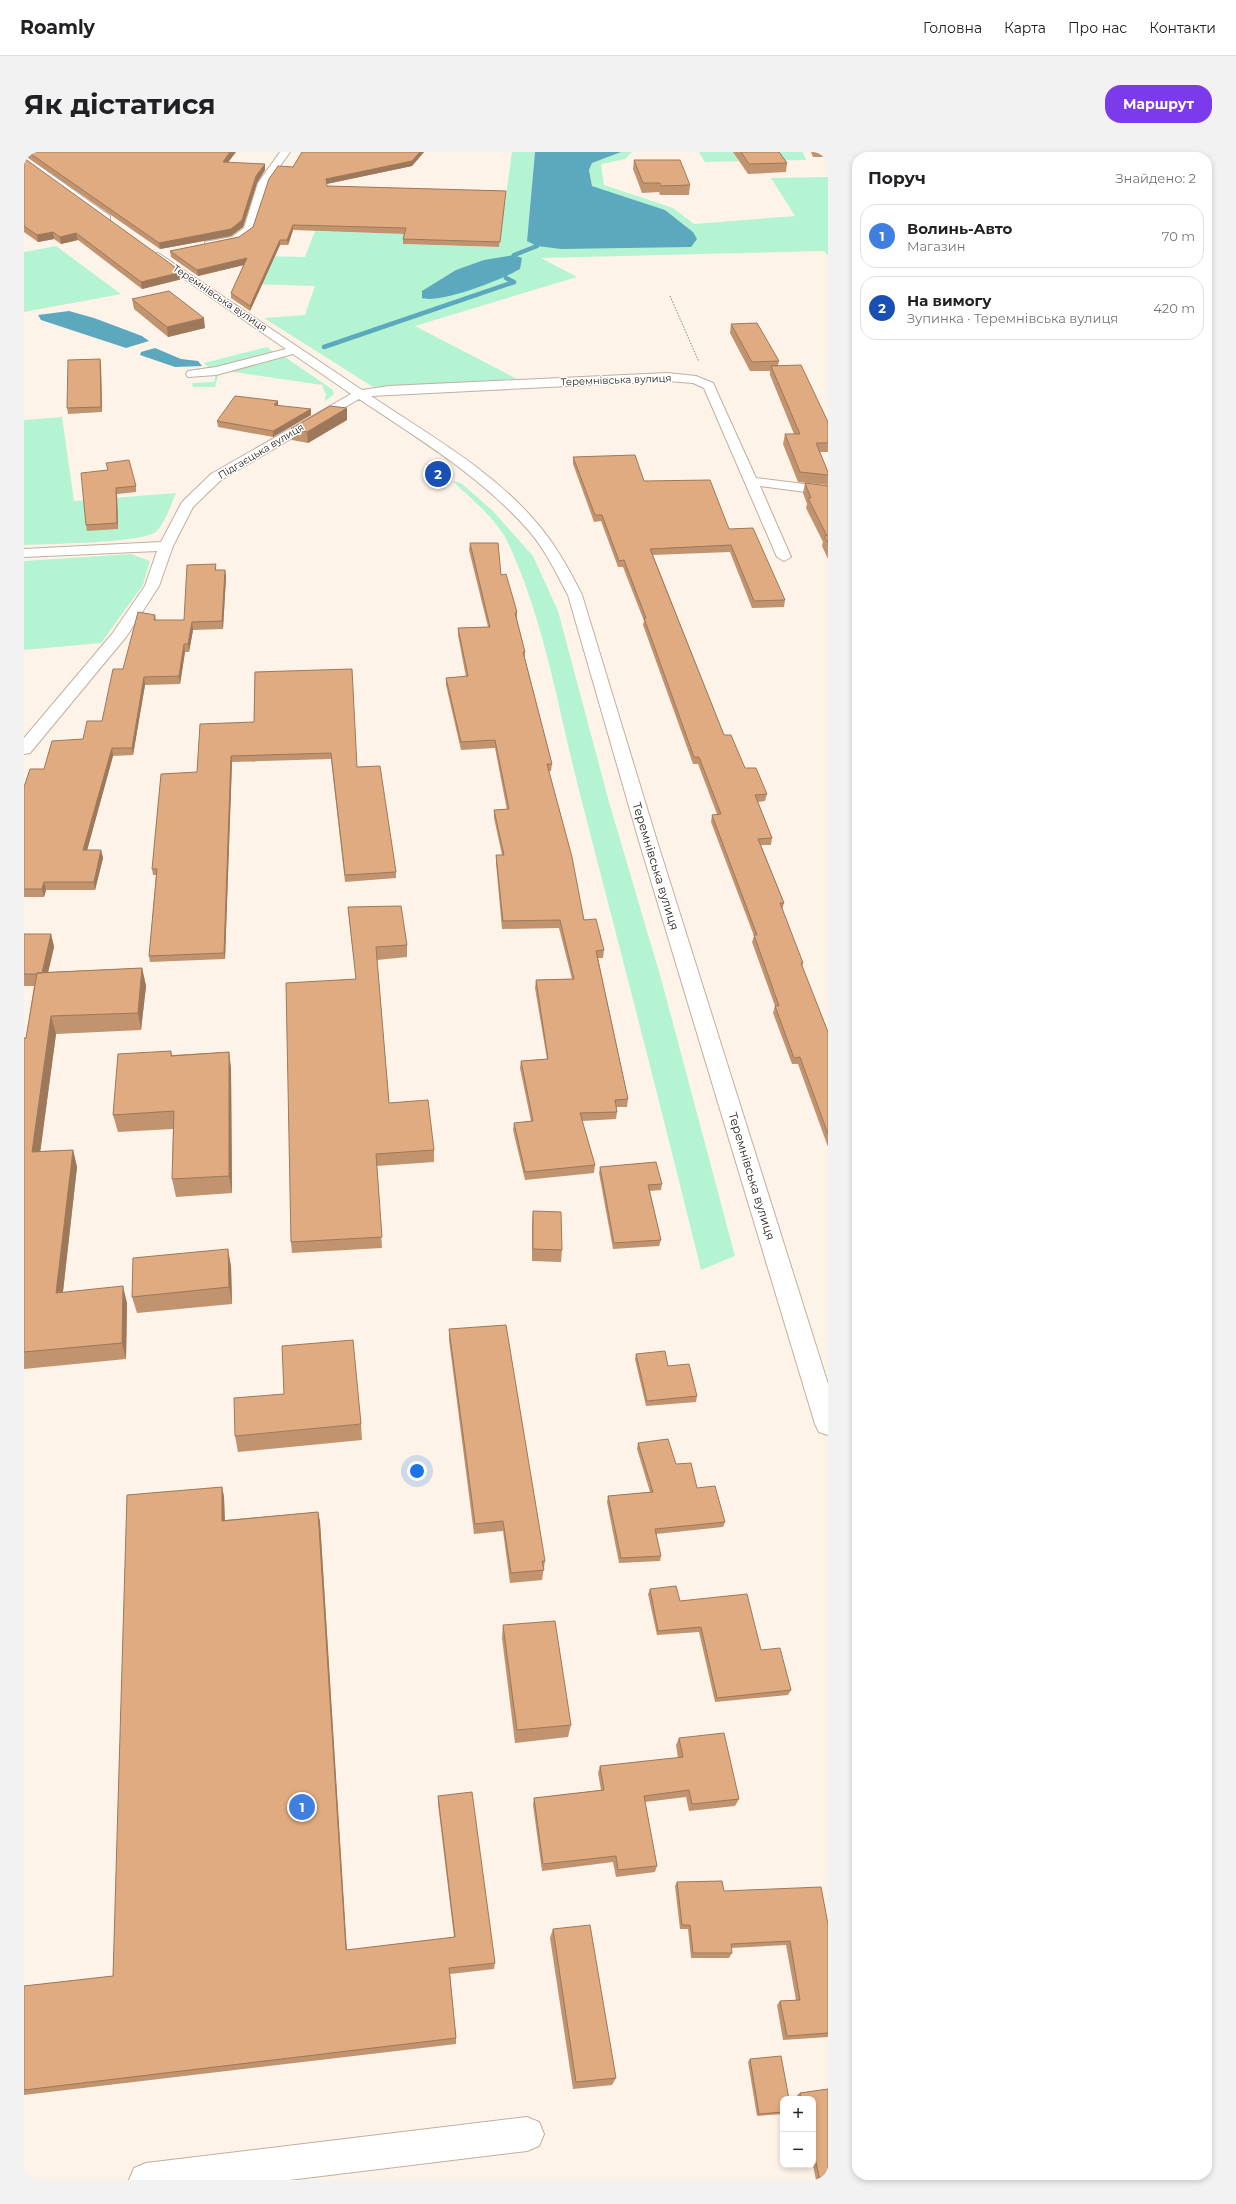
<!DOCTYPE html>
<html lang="uk">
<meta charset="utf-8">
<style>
body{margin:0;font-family:Montserrat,sans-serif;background:#f2f2f2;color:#202124}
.controls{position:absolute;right:12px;bottom:12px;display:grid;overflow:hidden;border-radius:8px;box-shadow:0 2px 6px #0003}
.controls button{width:36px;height:36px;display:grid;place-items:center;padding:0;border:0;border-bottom:1px solid #e0e0e0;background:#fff;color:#202124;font:20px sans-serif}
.you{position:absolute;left:393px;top:1319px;width:14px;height:14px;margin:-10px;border:3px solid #fff;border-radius:50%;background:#1a73e8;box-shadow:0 0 0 6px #1a73e833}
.badge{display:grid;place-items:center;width:26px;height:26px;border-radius:50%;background:#7c3aed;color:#fff;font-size:13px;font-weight:700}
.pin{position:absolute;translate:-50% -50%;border:2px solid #fff;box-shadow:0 1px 4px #0006}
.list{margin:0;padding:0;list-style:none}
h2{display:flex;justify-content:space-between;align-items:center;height:52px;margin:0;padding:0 16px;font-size:17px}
h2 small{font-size:13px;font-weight:400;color:#757577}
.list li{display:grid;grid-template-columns:26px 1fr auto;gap:12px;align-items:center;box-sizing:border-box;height:64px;margin:0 8px 8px;padding:0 8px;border:1px solid #e0e0e0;border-radius:16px}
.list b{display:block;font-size:15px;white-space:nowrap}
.list p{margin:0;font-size:13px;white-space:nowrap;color:#757577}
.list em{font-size:13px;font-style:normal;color:#757577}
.map{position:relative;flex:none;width:804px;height:2028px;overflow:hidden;border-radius:16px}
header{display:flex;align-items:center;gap:24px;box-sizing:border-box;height:56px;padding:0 20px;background:#fff;border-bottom:1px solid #e0e0e0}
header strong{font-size:19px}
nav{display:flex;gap:22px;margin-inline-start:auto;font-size:14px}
.intro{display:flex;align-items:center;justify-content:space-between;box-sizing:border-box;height:96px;padding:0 24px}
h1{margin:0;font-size:28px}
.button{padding:10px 18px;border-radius:16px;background:#7c3aed;color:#fff;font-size:14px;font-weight:700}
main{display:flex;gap:24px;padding:0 24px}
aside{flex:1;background:#fff;border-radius:16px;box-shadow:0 2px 6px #0003}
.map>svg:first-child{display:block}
</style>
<header>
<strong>Roamly</strong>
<nav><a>Головна</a><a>Карта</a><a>Про нас</a><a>Контакти</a></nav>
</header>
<div class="intro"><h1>Як дістатися</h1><a class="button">Маршрут</a></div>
<main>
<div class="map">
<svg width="804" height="2028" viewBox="0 0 804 2028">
<rect width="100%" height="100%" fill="#fef3e9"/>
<path fill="#b5f4d3" d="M488 0H511L503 89 669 80 641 58 568 34 565 18 568 11 597 0H608L601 7 577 12 580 33 649 56 670 72 771 64 747 26 804 25V104L800 99 517 106 553 125 391 174 493 227 349 235 240 166 281 163 291 134 226 132 237 104 281 105 291 79 382 82 379 92 475 95Z
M675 0H779L782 8 681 10Z
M32 94 97 142 0 160V100Z
M243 195 251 201 194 216 165 220V218L184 215 180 211Z
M258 203 309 238 310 242 300 250 302 243 298 233 203 219 195 221 191 235H169L168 231 190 230 192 220Z
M38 265 50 349 152 341C147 352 142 369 133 379 123 391 21 392 0 393V268Z
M428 329 437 331 468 358 509 404 534 459 585 650 638 830 711 1104 677 1118C639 963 599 808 559 654 536 567 523 477 486 395 474 368 449 348 428 329Z
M107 402 126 409 119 433 77 491 0 498V409Z"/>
<path fill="#5ba8bf" d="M511 0H597L568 11 565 18 568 34 641 58 669 80 673 87 667 95 537 97 513 94 503 89Z
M490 103 498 106 496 117C479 127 416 152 398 146V139L432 118 460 108Z
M45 159 70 166 118 184 125 189 102 196 17 168 14 163Z
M131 196 157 207 174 209 178 214 151 215 116 203 117 200Z"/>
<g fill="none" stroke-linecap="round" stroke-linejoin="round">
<path stroke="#5ba8bf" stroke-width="4.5" d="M490 103 513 94
M300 195 490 130 482 126"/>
<g stroke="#c1af9e" stroke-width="2">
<path id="minor" d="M256 0H266L244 31 229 79 215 89 181 94V90L208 85 220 76 234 31Z
M0 3 86 64V68H78L0 10Z
M134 101 338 238 365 234 643 221 672 224 689 231 732 326 804 335V343L736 334 767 405 760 409 753 405 680 236 669 231 643 229 347 244C405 283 472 320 517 376 534 397 546 419 558 443L633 689 804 1232V1283L795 1280 791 1272 615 689 544 443C532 421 522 399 506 380 458 325 395 287 335 247L197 328 169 355 149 394 135 434 102 485 6 601 0 602V586L88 482 121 434 133 399 0 405V397L137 390 158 350 187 322 327 242 269 202 192 223 164 225 162 222 164 219 192 215 262 197 130 106 129 104 130 102Z
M503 1965 515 1970 520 1982 515 1994 503 1999 265 2028H105L110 2016 122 2011Z"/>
</g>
<path stroke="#888077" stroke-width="1" stroke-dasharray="1.5 1.5" stroke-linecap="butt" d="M646 144 675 210"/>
<use href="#minor" fill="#fff" fill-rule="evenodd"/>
</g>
<path fill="#c1936f" d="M0 0H212L204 10 241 18 233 31 219 75 207 84 136 97 0 3Z
M278 0H400L388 14 303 32V34L482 39 475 95 379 92V87L380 82 269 78 264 93H256L226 159 207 146V141L220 113 174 124 147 105 146 99 215 85 229 75 269 15Z
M709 0H755L763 11 762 20 724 22Z
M787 0H804V5H789Z
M0 6 158 127 118 137 54 88 37 92 30 87 14 90 0 80Z
M610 8 666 33 665 43H636L635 40 618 41 609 17Z
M108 147 181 176 144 185 110 157Z
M707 172 755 209 754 213 804 270V300H796L804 320V333L774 330 759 292 761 282H770L746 223V219H726L706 181Z
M76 207 77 213 78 260 44 262 43 256Z
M323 256V268L284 291 268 288 267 277Z
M287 257V263L249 285 194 275 193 269Z
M549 305 620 329 705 377 761 448 760 455 728 456 706 400 629 403 700 583 721 616 743 642 741 649 734 650 748 686 747 693H737L760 751 758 758 779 811 778 815 804 880V995L774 912H768L749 861 751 854 728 790 730 784 687 670 688 663 693 662 674 612H669L619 473 620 469 599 415H594L577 369 570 370 549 312Z
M82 311 112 334V340L93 342 94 377 63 379 62 373 84 318Z
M781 331 804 334V407L798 394 799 390 782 356 783 352 779 341Z
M446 391 477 423 493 460V468L501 500V507L528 612 527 619H525L560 768 580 798 579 806H574L604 947 603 955H592L593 960 592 967 558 969 571 1013 570 1021 501 1028 489 978 490 971 507 969 496 916 497 909 523 907 511 836 512 828 548 827 535 776 478 777 472 711V703H478L470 666V658H483L471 596 437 598 422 533V526L442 525 434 483V476L464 475 445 398Z
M192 412V418H201L202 425 199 477 169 478 165 500H161L156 532 121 533 109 603 89 604 63 698H77L79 706 71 738H22L20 745H0V635L20 617 59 587 78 569 99 517 131 463 132 468H160Z
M231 520 333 615 372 720V726L321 730 307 607 208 610 201 807 126 810 125 804 132 723H129L128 717 173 620 230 570Z
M324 755 383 793V805L353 808 365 951 410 998V1010L353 1014 358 1096 268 1101 267 1090 332 827 325 767Z
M0 782H27L30 795 24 820 118 816 122 834 117 878 32 882 16 999 49 998 53 1015 39 1140 103 1151 102 1207 0 1217V886H2L10 834H0Z
M147 899 148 903 205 900 207 917 208 1041 152 1045 148 1027 149 977 94 980 89 963Z
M576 1015 638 1032 637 1038 626 1039 637 1088 635 1094 589 1097 575 1021Z
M509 1059 538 1098 537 1110 508 1109V1071Z
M207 1114 208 1152 113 1161 108 1145Z
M425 1177 521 1409 518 1428 486 1431 479 1379 450 1382 425 1188Z
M612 1202 644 1214 673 1244 672 1250 622 1254 611 1207Z
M337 1272 338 1288 214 1300 211 1284Z
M614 1291 652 1312 673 1336 701 1370 699 1375 632 1382 637 1404 636 1409 595 1411 583 1350 584 1344 626 1340 613 1297Z
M198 1335 200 1345 201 1368 294 1360 296 1370 323 1798 430 1785 414 1652V1644L471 1811 470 1817 426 1822 432 1886V1892L0 1943V1834L89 1824Z
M626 1437 656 1449 737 1498 767 1538 764 1543 691 1550 675 1480 633 1483 624 1442Z
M479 1473 547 1573 544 1585 491 1591 478 1486Z
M655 1586 715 1647 711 1654 665 1659 662 1645 621 1650 633 1714 631 1720 592 1725 589 1710 518 1719 509 1653 510 1646 577 1638 574 1621 576 1614 654 1606 652 1593Z
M653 1730 700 1739 804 1772V1885L759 1888 753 1853 756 1849 772 1848 762 1793 707 1796 708 1801 705 1806H667L664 1777H656L651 1734Z
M529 1777 592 1926 588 1933 549 1937 526 1786Z
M726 1907 759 1947V1962L733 1964 724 1910Z
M804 1937V2028H792L789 2013V1947H774L773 1943 776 1941Z"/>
<path fill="#9d785a" d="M206 0H212L199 17V10Z
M396 0H400L388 14 302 32V27Z
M241 12V18L233 31 219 75 207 84 136 97 135 91 232 24Z
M269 73V78L264 93 263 88Z
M29 80 30 87 14 90 13 83Z
M52 81 54 88 37 92 36 85Z
M256 88V93L226 159V154Z
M223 106 224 112 174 124 173 118Z
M158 120V127L118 137 117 130Z
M180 166 181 176 144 185 143 175Z
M76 207 77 213 78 260 77 255Z
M254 249V255L250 253Z
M323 256V268L284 291 283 280Z
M287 257V263L249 285V279Z
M92 336 93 342 94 377 93 371Z
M201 418 202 425 199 477 198 469Z
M168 470 169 478 165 500 164 492Z
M160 492 161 500 156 532 155 524Z
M120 525 121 533 109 603 108 596Z
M88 596 89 604 61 706 59 698Z
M207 604 208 610 201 807 200 801Z
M77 698 79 706 71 738 70 730Z
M20 730 22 738 20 745 18 737Z
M27 782 30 795 21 834 17 822Z
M118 816 122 834 117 878 114 861Z
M27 864 32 882 14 1017 8 1000Z
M205 900 207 917 208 1041 205 1024Z
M49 998 53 1015 37 1157 32 1141Z
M204 1097 207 1114 208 1152 205 1135Z
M99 1134 103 1151 102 1207 98 1191Z
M198 1335 200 1345 201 1379 198 1369Z
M294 1360 296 1370 323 1805 322 1798Z"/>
<path fill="#e0ab81" stroke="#9d785a" d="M4 0H206L199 10 241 12 232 24 218 68 207 77 135 91Z
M278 0H396L388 9 302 27 303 34 482 39 476 90 379 87 382 76 269 73 263 88H256L226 154 207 141 223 106 173 118 146 99 215 85 229 75 245 27 254 14 269 15Z
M717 0H755L763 11 725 12Z
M0 6 158 120 117 130 52 81 36 85 29 80 13 83 0 74Z
M610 8H656L666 33 637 34 636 31H619Z
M145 139 180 166 143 175 108 147Z
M733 171 755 209 728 210 707 172Z
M76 207 77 255 43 256 44 208Z
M777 213 804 270V291H792L804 320V323L776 320 761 282H776L747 214Z
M211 244 254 249 250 253 287 257 249 279 193 269Z
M306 254 323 256 283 280 267 277Z
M611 303 620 329 686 328 705 377 729 376 761 448 730 449 707 393 626 397 700 583H707L721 616H732L743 642 731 643 748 686 734 687 760 751H756L779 811H777L804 880V982L776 905 770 906 751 854H755L730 783H733L688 663 697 662 675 605H670L620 466H622L600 408 595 409 578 363H571L549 305Z
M105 308 112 334 92 336 93 371 62 373 57 321 84 318 82 311Z
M781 331 804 334V391L800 384H803L784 346H787Z
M446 391H474L477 423 482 422 493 460 491 461 501 500H499L528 612H523L548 705 560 768 572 767 580 798 572 799 604 947 591 948 593 960 556 961 571 1013 501 1020 490 971 509 969 497 909 524 907 512 828 550 827 536 768 479 769 472 703H480L470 658 485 657 471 588 437 590 422 526 444 524 434 476 466 475Z
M192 412 191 418H201L198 469 168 470 164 492H160L155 524 120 525 108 596H88L59 698H77L70 730H20L18 737H0V635L6 617H20L28 589 59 587 63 569H78L89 517H99L114 460 131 463 130 468H160L163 413Z
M328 517 333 615 356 614 372 720 321 723 307 601 207 604 200 801 125 804 133 717H128L137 622 173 620 176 572 230 570 231 520Z
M377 754 383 793 352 795 365 951 404 948 410 998 352 1002 358 1085 267 1090 262 831 332 827 324 755Z
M0 782H27L18 821H13V822H0Z
M118 816 114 861 27 864 8 1000 49 998 32 1141 99 1134 98 1191 0 1200V886H2L13 821Z
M147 899V904L205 900V1024L148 1027 150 959 89 963 94 902Z
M632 1010 638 1032 624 1033 637 1088 590 1091 576 1015Z
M509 1059 537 1060 538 1098 509 1097Z
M204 1097 205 1135 108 1145 109 1106Z
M482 1173 521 1409H518L520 1418 487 1421 479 1369 451 1372 425 1177Z
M329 1188 337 1272 211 1284 210 1246 260 1242 258 1194Z
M641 1199 644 1214 665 1212 673 1244 623 1249 612 1202Z
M644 1287 652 1312 667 1311 673 1336 691 1334 701 1370 631 1377 637 1404 597 1406 584 1344 629 1340 614 1291Z
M198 1335V1369L294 1360 322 1798 431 1785 414 1644 448 1640 471 1811 425 1816 432 1886 0 1938V1834L89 1824 103 1343Z
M652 1434 656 1449 723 1442 737 1498 756 1496 767 1538 693 1546 677 1475 634 1479 626 1437Z
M531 1469 547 1573 493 1578 479 1473Z
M700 1581 715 1647 668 1652 665 1638 620 1644 633 1714 594 1718 592 1704 519 1712 510 1646 580 1638 576 1614 659 1605 655 1586Z
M698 1729 700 1739 797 1735 804 1772V1881L763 1884 756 1849 776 1848 766 1789 707 1792 708 1801H669L666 1773H658L653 1730Z
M566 1773 592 1926 552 1930 529 1777Z
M757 1904 765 1947H759V1960L735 1962 726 1907Z
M804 1937V2028H796L789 1998V1947H777L776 1941Z"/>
<g text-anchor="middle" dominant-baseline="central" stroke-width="3" stroke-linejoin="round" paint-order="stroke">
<g font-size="10" fill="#231d16" stroke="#fff">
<text transform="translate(196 146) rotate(34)">Теремнівська вулиця</text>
<text transform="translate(592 228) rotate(-2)">Теремнівська вулиця</text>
<text transform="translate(237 299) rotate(-31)">Підгаєцька вулиця</text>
</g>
<g font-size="12" fill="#231d16" stroke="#fff">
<text transform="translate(632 714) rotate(73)">Теремнівська вулиця</text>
<text transform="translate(728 1024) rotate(73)">Теремнівська вулиця</text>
</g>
</g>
</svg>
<div class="controls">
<button>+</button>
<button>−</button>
</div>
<div class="you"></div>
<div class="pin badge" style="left:278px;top:1655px;background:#3f7fe0">1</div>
<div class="pin badge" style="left:414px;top:322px;background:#1a4fb4">2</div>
</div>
<aside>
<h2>Поруч<small>Знайдено: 2</small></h2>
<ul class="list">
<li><span class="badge" style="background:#3f7fe0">1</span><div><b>Волинь-Авто</b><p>Магазин</p></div><em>70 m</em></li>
<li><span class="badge" style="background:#1a4fb4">2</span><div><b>На вимогу</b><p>Зупинка · Теремнівська вулиця</p></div><em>420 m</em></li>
</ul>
</aside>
</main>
